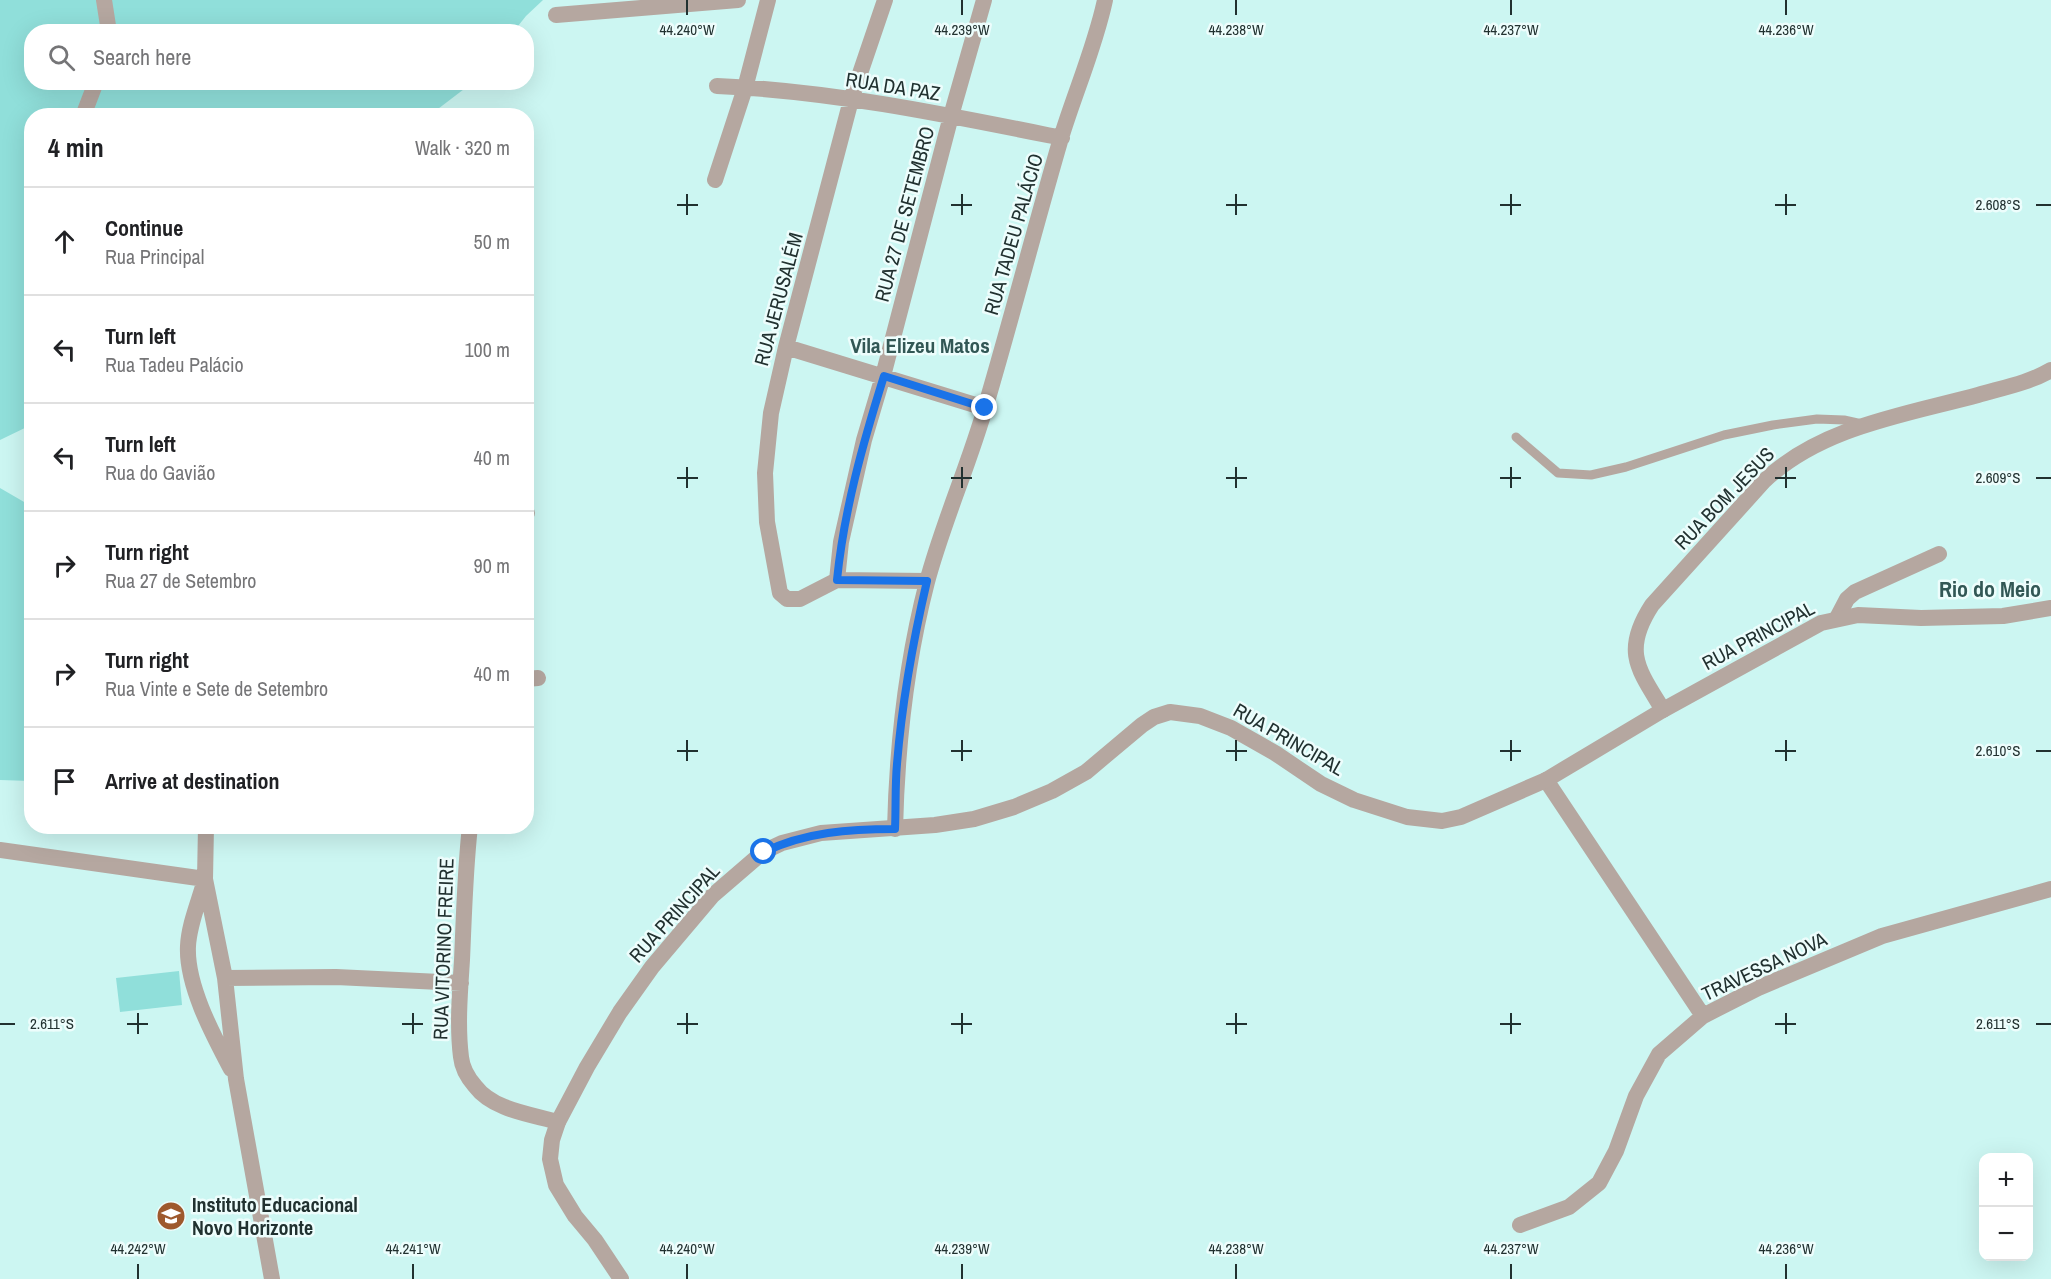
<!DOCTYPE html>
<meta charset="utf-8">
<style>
body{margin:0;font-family:"Archivo Narrow",sans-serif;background:#f6f6f6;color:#202124}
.controls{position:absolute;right:18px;bottom:18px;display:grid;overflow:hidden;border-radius:12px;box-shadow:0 6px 24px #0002}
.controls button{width:54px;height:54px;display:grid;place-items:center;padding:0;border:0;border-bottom:2px solid #e0e0e0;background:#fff;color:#202124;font:30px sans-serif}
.stop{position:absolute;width:18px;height:18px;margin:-14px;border:4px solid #1a73e8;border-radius:50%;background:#fff}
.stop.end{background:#1a73e8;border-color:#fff;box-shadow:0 2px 6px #0008}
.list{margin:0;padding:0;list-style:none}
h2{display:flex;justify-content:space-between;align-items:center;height:78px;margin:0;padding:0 24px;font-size:26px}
h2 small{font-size:20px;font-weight:400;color:#757577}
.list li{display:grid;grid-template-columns:39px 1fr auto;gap:18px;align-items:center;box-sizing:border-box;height:108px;padding:0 24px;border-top:2px solid #e0e0e0}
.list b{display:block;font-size:22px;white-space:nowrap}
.list p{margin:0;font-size:20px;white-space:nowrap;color:#757577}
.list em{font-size:20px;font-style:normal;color:#757577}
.icon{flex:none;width:33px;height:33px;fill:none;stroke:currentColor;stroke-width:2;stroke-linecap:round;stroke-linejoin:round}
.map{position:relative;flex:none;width:2051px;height:1279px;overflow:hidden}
.search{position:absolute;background:#fff;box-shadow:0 6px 24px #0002;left:24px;top:24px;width:510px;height:66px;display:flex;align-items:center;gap:15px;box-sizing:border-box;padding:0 21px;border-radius:24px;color:#757577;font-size:22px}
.panel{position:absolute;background:#fff;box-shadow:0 6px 24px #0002;left:24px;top:108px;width:510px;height:726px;border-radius:24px}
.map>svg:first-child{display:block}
</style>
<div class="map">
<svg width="2051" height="1279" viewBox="0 0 2051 1279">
<rect width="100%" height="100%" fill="#ccf6f2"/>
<path fill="#90dfda" d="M0 0H543L526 16 514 31 32 32V82L472 83 430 115 32 116 31 425 0 440Z
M0 488 31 506V781L0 780Z
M179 971 182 1005 120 1012 116 978Z"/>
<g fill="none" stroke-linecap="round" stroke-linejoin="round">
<path stroke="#b5a7a0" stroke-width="9" d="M1516 437 1558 473 1591 475 1626 467 1724 435 1773 425 1817 419 1844 420 1862 424"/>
<path stroke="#b5a7a0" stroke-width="16" d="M104 0 109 32
M885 0 851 100 786 347 771 413 765 473 767 522 780 593 787 599H800L837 580 927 581
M556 15 738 0
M717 86C833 91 948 115 1062 138
M83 116 96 82
M715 180 745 88 768 0
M786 347 985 408
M526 513H527
M837 580 841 542 864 440 883 376 951 116 984 0
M1837 618 1847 599 1855 592 1939 554
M526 679 538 678
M1663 710C1638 669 1622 651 1652 605L1764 481C1821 427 1904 415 1978 395 2002 388 2029 383 2051 370
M1546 780 1703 1016
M206 826 205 879 225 978 236 1079 272 1279
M470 826C465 871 464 915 462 960 460 991 457 1026 461 1057 462 1067 468 1078 475 1086 493 1110 530 1114 558 1122
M895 829C897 745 906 663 927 582 943 522 969 465 986 405 1012 317 1035 227 1061 138 1075 92 1095 47 1105 0
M0 850 205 879
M204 883C198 904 189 925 188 946 186 985 213 1035 231 1069
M225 978 336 977 461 983
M1520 1225 1569 1207 1599 1183 1616 1151 1636 1096 1659 1054 1703 1016 1758 988 1882 936 2051 889"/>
<path stroke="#b5a7a0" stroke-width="16" d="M621 1279 595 1240 575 1216 556 1185 550 1159 552 1140 558 1122 587 1067 620 1012 652 967 712 896 763 852 782 843 821 833 935 825 974 819 1014 807 1052 791 1086 772 1142 725 1154 717 1170 712 1200 716 1231 728 1275 753 1321 784 1354 800 1407 817 1442 821 1461 817 1546 780 1663 710 1821 623 1858 615 1921 618 2003 616 2051 608"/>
</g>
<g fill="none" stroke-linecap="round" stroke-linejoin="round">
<path stroke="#1a73e8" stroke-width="8" d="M764 852C805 832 850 829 895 829 896 807 895 785 897 764 902 702 913 641 927 581L837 580C844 510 863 443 884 376L985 408"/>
</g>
<path fill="none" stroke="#213130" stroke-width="2" d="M687 0V15M962 0V15M1236 0V15M1511 0V15M1786 0V15M687 194V215M962 194V215M1236 194V215M1511 194V215M1786 194V215M677 205H698M951 205H972M1226 205H1247M1500 205H1521M1775 205H1796M2036 205H2051M687 467V488M962 467V488M1236 467V488M1511 467V488M1786 467V488M677 478H698M951 478H972M1226 478H1247M1500 478H1521M1775 478H1796M2036 478H2051M687 740V761M962 740V761M1236 740V761M1511 740V761M1786 740V761M677 751H698M951 751H972M1226 751H1247M1500 751H1521M1775 751H1796M2036 751H2051M138 1013V1034M413 1013V1034M687 1013V1034M962 1013V1034M1236 1013V1034M1511 1013V1034M1786 1013V1034M0 1024H15M127 1024H148M402 1024H423M677 1024H698M951 1024H972M1226 1024H1247M1500 1024H1521M1775 1024H1796M2036 1024H2051M138 1264V1279M413 1264V1279M687 1264V1279M962 1264V1279M1236 1264V1279M1511 1264V1279M1786 1264V1279"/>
<defs>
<g id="school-disc" transform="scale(1.5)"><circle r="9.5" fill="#9e592d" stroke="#edfdfc"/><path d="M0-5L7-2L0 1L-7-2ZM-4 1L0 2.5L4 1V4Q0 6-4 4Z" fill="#fff"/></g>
</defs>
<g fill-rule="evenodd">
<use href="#school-disc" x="171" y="1216"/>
</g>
<g text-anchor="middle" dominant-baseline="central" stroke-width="5" stroke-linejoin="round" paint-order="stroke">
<g font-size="20" fill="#213130" stroke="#edfdfc">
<text transform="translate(893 86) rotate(9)">RUA DA PAZ</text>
<text transform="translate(904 214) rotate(-75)">RUA 27 DE SETEMBRO</text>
<text transform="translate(1013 234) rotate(-74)">RUA TADEU PALÁCIO</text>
<text transform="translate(778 299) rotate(-75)">RUA JERUSALÉM</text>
<text transform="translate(1724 498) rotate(-46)">RUA BOM JESUS</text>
<text transform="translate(1758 635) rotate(-28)">RUA PRINCIPAL</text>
<text transform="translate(1289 739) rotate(30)">RUA PRINCIPAL</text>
<text transform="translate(674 913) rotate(-48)">RUA PRINCIPAL</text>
<text transform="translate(443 949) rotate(-88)">RUA VITORINO FREIRE</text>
<text transform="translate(1764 966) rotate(-25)">TRAVESSA NOVA</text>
</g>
<g font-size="20" font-weight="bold" fill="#213130" stroke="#edfdfc" text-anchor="start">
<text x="192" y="1204">Instituto Educacional<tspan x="192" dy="23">Novo Horizonte</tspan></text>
</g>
<g font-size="21" font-weight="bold" fill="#325755" stroke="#edfdfc">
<text x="920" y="345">Vila Elizeu Matos</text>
</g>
<g font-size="22" font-weight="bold" fill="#325755" stroke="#edfdfc">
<text x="1990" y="589">Rio do Meio</text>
</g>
</g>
<g font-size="15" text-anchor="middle" fill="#213130" stroke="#edfdfc" stroke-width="5" stroke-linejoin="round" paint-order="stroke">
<text x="687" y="35">44.240°W</text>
<text x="962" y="35">44.239°W</text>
<text x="1236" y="35">44.238°W</text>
<text x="1511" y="35">44.237°W</text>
<text x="1786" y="35">44.236°W</text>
<text x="1998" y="210">2.608°S</text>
<text x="1998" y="483">2.609°S</text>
<text x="1998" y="756">2.610°S</text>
<text x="52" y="1029">2.611°S</text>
<text x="1998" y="1029">2.611°S</text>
<text x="138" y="1254">44.242°W</text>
<text x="413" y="1254">44.241°W</text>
<text x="687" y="1254">44.240°W</text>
<text x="962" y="1254">44.239°W</text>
<text x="1236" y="1254">44.238°W</text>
<text x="1511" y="1254">44.237°W</text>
<text x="1786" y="1254">44.236°W</text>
</g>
</svg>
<div class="controls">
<button>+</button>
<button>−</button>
</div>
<div class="stop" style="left:764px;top:852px"></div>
<div class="stop end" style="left:985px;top:408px"></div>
<div class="search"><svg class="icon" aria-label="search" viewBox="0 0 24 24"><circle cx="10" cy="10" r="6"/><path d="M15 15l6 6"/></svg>Search here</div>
<section class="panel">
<h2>4 min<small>Walk · 320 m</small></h2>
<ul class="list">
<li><svg class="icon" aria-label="ahead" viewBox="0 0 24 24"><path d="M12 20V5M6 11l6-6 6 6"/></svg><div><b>Continue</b><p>Rua Principal</p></div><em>50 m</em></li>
<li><svg class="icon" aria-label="left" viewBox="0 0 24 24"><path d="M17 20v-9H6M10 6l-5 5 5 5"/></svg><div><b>Turn left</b><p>Rua Tadeu Palácio</p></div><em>100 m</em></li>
<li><svg class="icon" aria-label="left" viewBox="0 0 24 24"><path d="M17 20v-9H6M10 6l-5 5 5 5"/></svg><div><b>Turn left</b><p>Rua do Gavião</p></div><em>40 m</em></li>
<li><svg class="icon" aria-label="right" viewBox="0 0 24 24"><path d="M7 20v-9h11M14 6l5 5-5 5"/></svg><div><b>Turn right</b><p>Rua 27 de Setembro</p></div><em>90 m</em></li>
<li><svg class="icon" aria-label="right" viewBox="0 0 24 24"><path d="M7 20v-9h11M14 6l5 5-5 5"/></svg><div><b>Turn right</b><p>Rua Vinte e Sete de Setembro</p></div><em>40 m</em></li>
<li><svg class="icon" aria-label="arrive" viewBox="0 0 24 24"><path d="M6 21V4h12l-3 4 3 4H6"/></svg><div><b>Arrive at destination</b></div></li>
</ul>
</section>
</div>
